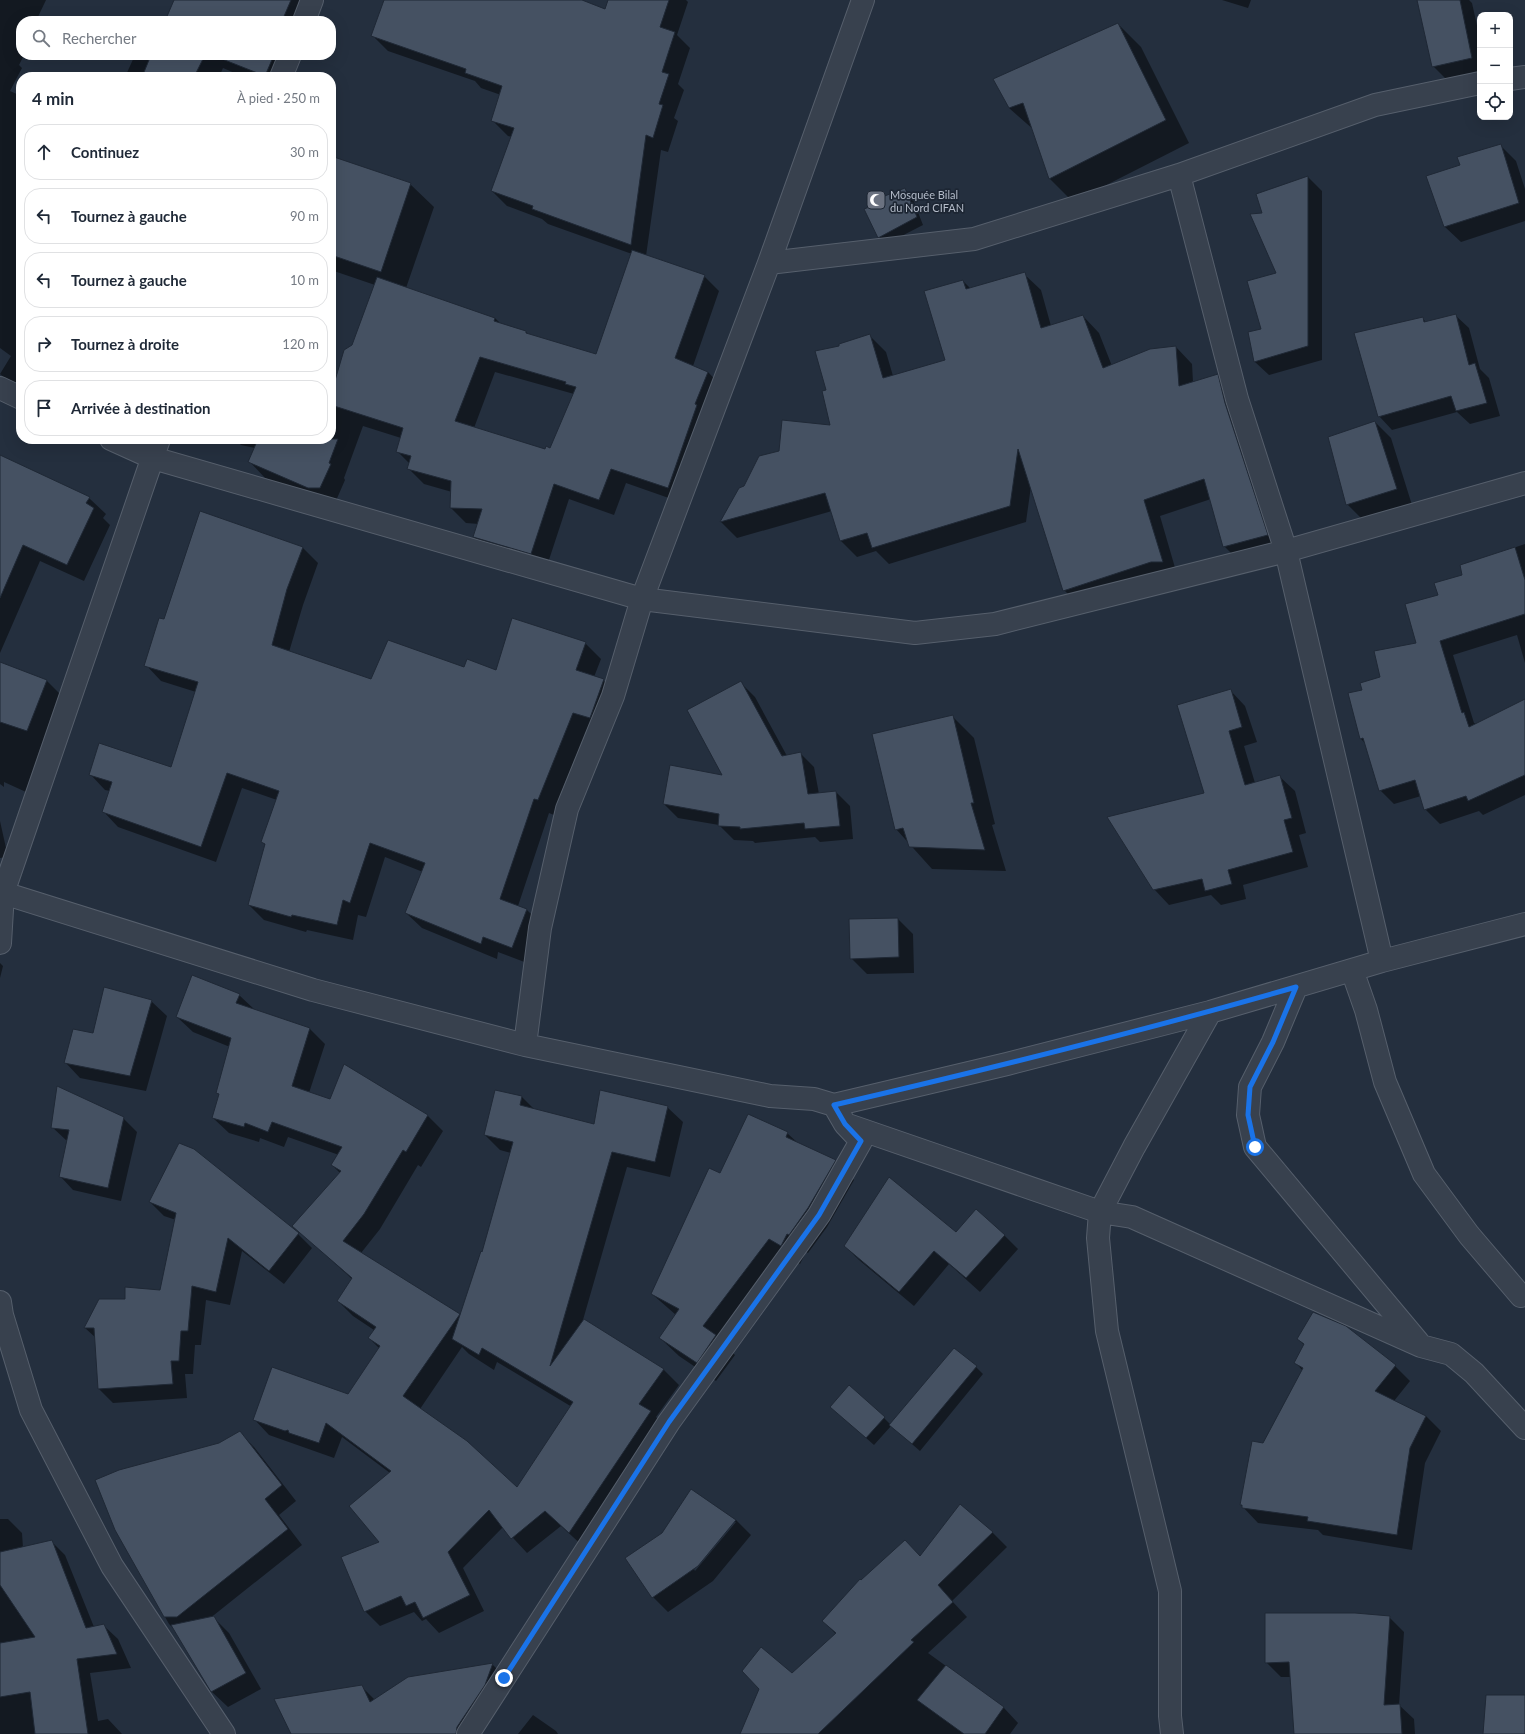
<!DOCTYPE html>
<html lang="fr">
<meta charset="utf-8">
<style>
body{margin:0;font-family:Lato,sans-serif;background:#f2f2f3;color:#1f2937}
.controls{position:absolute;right:12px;top:12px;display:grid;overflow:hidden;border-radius:8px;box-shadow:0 4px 16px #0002}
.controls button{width:36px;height:36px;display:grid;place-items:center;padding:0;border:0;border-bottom:1px solid #e0e1e3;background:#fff;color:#1f2937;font:20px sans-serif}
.stop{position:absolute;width:12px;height:12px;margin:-9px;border:3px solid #1a73e8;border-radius:50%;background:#fff}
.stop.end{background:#1a73e8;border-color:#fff;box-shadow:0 1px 4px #0008}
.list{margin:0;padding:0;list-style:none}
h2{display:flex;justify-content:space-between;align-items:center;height:52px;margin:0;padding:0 16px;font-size:17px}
h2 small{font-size:13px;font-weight:400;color:#747a83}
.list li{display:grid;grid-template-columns:26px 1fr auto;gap:12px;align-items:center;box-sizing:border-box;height:56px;margin:0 8px 8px;padding:0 8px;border:1px solid #e0e1e3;border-radius:16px}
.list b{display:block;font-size:15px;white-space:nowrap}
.list em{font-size:13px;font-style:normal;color:#747a83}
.icon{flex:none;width:22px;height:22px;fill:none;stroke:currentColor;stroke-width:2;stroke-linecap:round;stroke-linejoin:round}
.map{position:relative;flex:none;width:1525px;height:1734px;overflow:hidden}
.search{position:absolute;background:#fff;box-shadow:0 4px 16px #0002;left:16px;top:16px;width:320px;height:44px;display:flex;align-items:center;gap:10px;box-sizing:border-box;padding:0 14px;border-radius:16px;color:#747a83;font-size:15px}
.panel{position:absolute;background:#fff;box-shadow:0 4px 16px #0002;left:16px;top:72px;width:320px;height:372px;border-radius:16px}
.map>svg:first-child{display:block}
</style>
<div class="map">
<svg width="1525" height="1734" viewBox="0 0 1525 1734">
<rect width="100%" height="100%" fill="#242f3e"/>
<path fill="#0007" fill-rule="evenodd" d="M0 0H46L36 21H21V55H24L19 65 22 68 10 91 21 96V392L0 374 11 356 0 348Z
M176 0H315L306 21H167Z
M386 0H578L606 10 609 0H686L688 2 677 35 690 48 678 84 684 90 674 118 678 121 668 152 661 150 646 256 704 276 719 291 693 366 708 372 723 388 683 503 626 483 614 515 569 499 546 569 489 552 474 537 479 524 466 523 451 508 452 492 424 484 409 469 410 464 397 451 401 438 363 426 344 478 345 480 335 503H324L265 478 250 462 255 448 241 445 235 439H331V378L336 380 352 346 375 285 331 270V164L410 184 434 207 406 288 495 318 500 323 526 332 529 335 597 355 632 254 548 224 542 219 507 206 492 191 512 137 508 136 493 121 501 95 481 88 475 81 388 51 373 36ZM495 372 574 394 551 449 545 451 474 428Z
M1222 0H1251L1248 8Z
M1418 0H1469L1472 3 1480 39V75L1449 82 1433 66Z
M1118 24 1141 47 1189 143 1073 202 1050 179 1034 130 1009 108Z
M135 55H291L282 77H244L223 68 219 77H125Z
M1500 145 1516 161 1525 189V221L1461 242 1445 227 1428 176 1461 165Z
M1308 177 1322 191V360L1269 375 1255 362 1278 273 1263 214Z
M905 189 912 197 923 225 886 244 879 237Z
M1024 274 1041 290 1051 326 1083 316 1099 333 1112 366 1176 347 1192 364 1193 382 1217 375 1234 391 1283 551 1240 562 1224 546 1211 499 1160 516 1178 578 1080 606 1064 590 1031 486 1026 522 889 564 876 551 857 557 841 541 832 511 737 538 721 522 739 489 745 487 780 452 832 426 827 390 840 347 869 335 886 352 893 376 946 361 963 281 971 289Z
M1455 315 1469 328 1480 369 1489 378 1500 416 1470 424 1457 412 1392 430 1379 416 1422 318 1426 322Z
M1375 422 1391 438 1412 505 1363 520 1347 504Z
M107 439H154L149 451Z
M0 466 89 498 106 514 103 518 110 525 84 581 40 561 0 653Z
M1525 544V663L1517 635 1453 655 1474 723 1525 734V795L1483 815 1479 811 1440 824 1425 809 1421 796 1394 804 1380 790 1366 744 1361 739 1363 691 1381 678 1417 643 1439 596 1463 576 1462 565Z
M302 547 318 563 303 605 289 652 372 680 465 668 496 671 585 643 601 659 594 677 603 680 619 695 589 728 554 815 549 813 518 906 526 909 542 925 527 963 498 952 497 959 422 928 406 913 423 872 385 857 366 917 358 915 353 940 307 930 306 932 264 920 249 905 266 846 262 842 277 800 242 788 216 862 118 827 103 811 110 791 105 790 90 774 171 769 196 692 161 681 146 665 165 620Z
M0 663 46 680 63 697 26 792 4 782V787L0 784Z
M741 683 755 697 787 756 800 753 814 767 819 794 836 792 850 806 853 839 820 842 815 837 755 843 753 841 734 840 719 825 678 818 664 804 724 776Z
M1230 690 1245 706 1257 742 1244 746 1255 783 1279 776 1295 791 1306 833 1299 835 1308 867 1243 885 1246 899 1221 905 1211 895 1169 905 1154 889 1205 793Z
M952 716 974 738 995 824 992 825 1006 871 932 869 896 829Z
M0 821 8 857 0 858Z
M898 919 913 934 914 973 867 974 851 958Z
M0 963 3 966 0 978Z
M239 995 255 1010 310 1029 325 1044 309 1093 331 1101 345 1065 428 1116 443 1131 421 1167 418 1165 380 1229 361 1253 461 1317 483 1253 511 1153 500 1150 485 1135 522 1097 535 1110 595 1125 667 1107 683 1122 670 1177 627 1167 583 1320 664 1370 679 1385 656 1417 666 1427 585 1548 561 1526 527 1553 503 1527 463 1568 484 1611 439 1633 426 1619 422 1621 414 1612 380 1626 365 1611 381 1542 390 1473 342 1437 334 1458 269 1435 254 1419 348 1395 380 1349 369 1338 374 1330 353 1316 338 1301 352 1279 293 1225 340 1173 332 1165 339 1155 288 1137 284 1147 260 1138 259 1142 229 1133 213 1118 220 1095 217 1093 230 1047 193 1032 177 1017ZM462 1347 469 1354 494 1370 497 1362 572 1407 517 1489 420 1409Z
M151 1001 167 1016 146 1091 80 1078 65 1062 93 1034Z
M123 1118 137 1132 121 1201 73 1190 60 1176 67 1141 52 1127Z
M787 1133 800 1145 835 1161 854 1180 827 1227 808 1253 806 1252 800 1264 788 1257 723 1343 735 1355 716 1381 679 1356 660 1338 676 1315 652 1294Z
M150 1202 298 1234 312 1248 284 1284 242 1251 230 1305 206 1300 201 1345H195L193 1374H185L187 1398 113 1403 99 1389 96 1338 85 1328 126 1300 161 1291 176 1220 164 1216Z
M1004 1235 1018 1249 980 1292 949 1264 914 1306 859 1260 845 1246Z
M1298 1339 1395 1366 1410 1381 1394 1401 1426 1416 1441 1431 1425 1463 1412 1550 1323 1535 1318 1530 1258 1523 1241 1505 1263 1444 1303 1371 1295 1362 1305 1346Z
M976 1367 983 1374 920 1451 891 1426 874 1445 839 1414 884 1418 891 1425Z
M239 1432 254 1447 296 1501 279 1515 302 1545 209 1619 214 1618 229 1633 261 1689 228 1707 212 1692 175 1630 169 1624 116 1529 219 1444Z
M692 1490 736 1520 751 1535 713 1581 668 1612 653 1597 626 1558 662 1534ZM733 1522H736L695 1571 694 1569Z
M0 1519H8L22 1533 23 1548 51 1541 65 1555 94 1627 103 1625 118 1639 131 1668 90 1673 98 1721 108 1719 122 1734H0Z
M992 1532 1007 1547 952 1601 967 1617 928 1653 1004 1708 1018 1723 1010 1734H742L792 1674 836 1634 823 1621 920 1557Z
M1389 1617 1404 1632 1399 1705 1414 1719 1415 1734H1295L1291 1677H1281L1266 1662Z
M492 1664 507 1679 477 1734H292L361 1686 375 1700Z
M533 1715 556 1731 558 1734H518Z"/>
<path fill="#455162" stroke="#1f2835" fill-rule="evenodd" d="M174 0H291L282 21H165Z
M384 0H582L605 9 608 0H669L660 27 675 32 662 72 669 74 659 104 663 105 653 138 646 135 631 245 532 209 533 206 491 191 514 128 491 121 502 86 465 73 466 69 371 36Z
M1417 0H1460L1472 58 1432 67Z
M1118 23 1166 120 1049 179 1023 103 1009 108 993 79Z
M151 55H205L194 77H142Z
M212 55H274L265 76Z
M1501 144 1519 203 1444 227 1426 176 1460 165 1457 157Z
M331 156 411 183 381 272 331 255Z
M1308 176V346L1254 362 1248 332 1261 329 1247 281 1276 273 1250 214 1262 213 1256 194Z
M905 188 917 217 878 238 864 209 872 206V201Z
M632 250 705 275 675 358 708 372 695 404 697 405 668 488 611 469 599 500 554 484 531 554 473 537 482 509 450 508 451 481 407 469 411 456 396 452 403 428 331 405V394L344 350 352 345 377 277 495 318 494 321 526 331V333L596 354ZM480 357 566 382 565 384 576 387 550 448 546 446 545 449 455 421Z
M1025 272 1041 328 1083 315 1103 368 1150 349 1176 346 1179 386 1218 374 1225 403 1268 535 1223 547 1204 479 1144 500 1163 562H1151L1063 591 1018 449 1010 506 872 548 867 533 840 541 825 493 720 522 739 488 744 486 759 456 779 451 782 420 830 425 822 391 826 390 815 351 839 346V344L870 334 883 378 945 360 924 291 963 280 966 289Z
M1456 314 1469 365 1475 363 1487 403 1456 411 1451 396 1378 417 1354 333 1423 317 1424 322Z
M1375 421 1397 489 1346 505 1328 437Z
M258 439H338L329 463 331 464 320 488H308L248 462Z
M0 455 90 497 86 503 94 508 67 565 23 545 0 598Z
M200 511 303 547 287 589 272 645 371 679 388 640 464 667 467 659 496 670 512 618 586 642 576 670 604 679 590 718 573 713 538 800 534 799 500 899 527 909 512 948 483 937 481 944 405 913 425 863 370 843 350 903 343 900 337 925 292 915 291 917 248 905 265 844 261 842 279 791 227 773 201 847 102 812 112 782 89 775 99 743 171 767 198 682 144 666 159 618 164 619Z
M1515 547 1525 580V614L1440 641 1462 713 1464 712 1469 727 1525 699V775L1468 801 1466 796 1424 810 1415 780 1379 791 1363 738 1360 739 1348 693 1362 690 1360 683 1380 677 1374 651 1416 643 1405 604 1438 595 1434 583 1462 575 1460 565Z
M0 662 47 680 27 731 0 722Z
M741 681 782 756 801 752 808 794 836 791 840 826 805 829 804 823 740 829V827L718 826 719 814 663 804 670 765 722 775 687 710Z
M1231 689 1242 727 1229 731 1245 785 1280 775 1292 818 1284 820 1293 852 1228 870 1232 884 1205 891 1202 879 1153 890 1107 817 1204 793 1177 705Z
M953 715 974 803H971L985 850 909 847 903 828 895 830 872 734Z
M898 918 899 957 850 959 849 919Z
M192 975 240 994 236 1003 310 1028 292 1086 330 1099 344 1064 428 1115 406 1152 403 1150 364 1214 343 1241 460 1314 403 1396 467 1441 517 1487 573 1402 482 1348 479 1355 452 1339 481 1251 482 1252 513 1142 484 1135 495 1090 522 1096 520 1105 594 1124 600 1090 668 1106 655 1162 612 1152 550 1366 584 1319 664 1369 639 1404 651 1411 569 1533 545 1511 511 1539 489 1510 448 1552 470 1595 423 1618 415 1602 406 1606 401 1596 364 1612 341 1557 379 1542 349 1506 391 1471 326 1423 319 1443 289 1433 288 1430 285 1431 253 1420 272 1367 348 1394 380 1346 368 1338 376 1327 337 1301 352 1278 292 1226 341 1171 331 1165 342 1147 272 1122 268 1132 245 1123 244 1127 212 1118 219 1094 216 1093 231 1038 176 1017Z
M104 987 152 1000 130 1076 64 1063 73 1029 93 1033Z
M57 1086 124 1117 108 1188 59 1177 69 1130 51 1128Z
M748 1114 788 1132 786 1137 836 1160 808 1208 789 1235 787 1234 781 1246 769 1239 703 1326 716 1335 697 1363 659 1338 679 1309 651 1294 709 1168 720 1173Z
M179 1143 194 1149 299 1233 269 1271 228 1238 216 1292 192 1286 188 1331H181L179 1361H171L173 1384 98 1389 94 1328H84L99 1299H125V1287L160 1290 176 1213 149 1202Z
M889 1177 956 1232 976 1209 1005 1235 966 1278 934 1251 899 1292 844 1246Z
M1313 1312 1346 1326 1396 1365 1375 1391 1426 1416 1410 1448 1397 1535 1307 1521 1308 1517 1242 1508V1505H1240L1252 1441 1263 1443 1303 1368 1294 1363 1304 1344 1297 1339Z
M954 1348 977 1366 912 1444 889 1425Z
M849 1385 885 1417 866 1438 830 1407Z
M240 1431 282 1485 265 1499 288 1529 177 1617H164L115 1530 95 1480 119 1470 219 1443Z
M691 1489 736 1520 698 1566 652 1598 625 1558 662 1533Z
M960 1504 993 1532 938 1585 953 1602 911 1640 914 1642 818 1734H740L759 1689 742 1671 761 1647 792 1673 836 1633 822 1621 860 1579 861 1580 905 1540 920 1556Z
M52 1540 86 1628 104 1624 117 1654 77 1659 88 1734H35L30 1692 0 1697V1643L35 1637 0 1585V1552Z
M1265 1613H1355L1390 1616 1384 1705 1400 1704 1402 1734H1294L1289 1662 1265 1663Z
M214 1616 246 1673 211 1692 171 1625Z
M493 1663 485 1685 457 1727 456 1734H291L274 1699 362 1685 370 1702 408 1677Z
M946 1665 1004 1707 985 1734H964L917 1700Z
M1486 1695H1525V1734H1483Z"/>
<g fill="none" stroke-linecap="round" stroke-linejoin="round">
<g stroke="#565f6c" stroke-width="24">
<path id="minor" d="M304 21 312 0
M281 77 290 55
M1510 79 1525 77
M1179 175 1237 399 1286 551 1382 961
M769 263 974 239 1179 175 1375 105 1480 83
M0 388 21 398
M111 439 153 458 642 599 915 633 995 624 1286 551 1525 483
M0 892 313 990 525 1045 770 1096 814 1099 834 1105 1007 1064 1210 1012 1382 961 1525 924
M0 943 3 893 159 439
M1352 970 1366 1010 1385 1082 1424 1174 1469 1235 1521 1296
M1296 987 1273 1042 1250 1087 1248 1115 1255 1147 1418 1342
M525 1045 540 928 567 809 613 696 642 599 769 263 863 0
M834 1105 845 1124 1100 1212 1132 1217 1421 1346 1451 1354 1474 1373 1525 1428
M0 1302 2 1315 31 1410 112 1566 224 1734
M468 1734 669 1422 819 1215 861 1141 845 1124
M1172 1734 1170 1716V1591L1107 1331 1098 1238 1100 1212 1134 1147 1210 1012"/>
</g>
<use href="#minor" stroke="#38414e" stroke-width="22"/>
</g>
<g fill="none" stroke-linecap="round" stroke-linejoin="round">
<path stroke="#1a73e8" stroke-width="5" d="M504 1678 669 1422 819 1215 861 1141 845 1124 834 1105C989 1069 1143 1031 1296 987L1273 1042 1250 1087 1248 1115 1255 1147"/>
</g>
<defs>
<g id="mosque-square" transform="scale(1)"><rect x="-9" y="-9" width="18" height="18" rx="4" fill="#6b7280" stroke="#1d2633"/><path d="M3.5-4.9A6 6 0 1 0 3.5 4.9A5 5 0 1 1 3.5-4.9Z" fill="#fff"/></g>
</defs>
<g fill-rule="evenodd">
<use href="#mosque-square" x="876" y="200"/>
</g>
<g text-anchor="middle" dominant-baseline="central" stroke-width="3.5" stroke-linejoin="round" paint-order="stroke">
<g font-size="11" fill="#b4bcc9" stroke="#1d2633" text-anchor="start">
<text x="890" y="194">Mosquée Bilal<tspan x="890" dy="13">du Nord CIFAN</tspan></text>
</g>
</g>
</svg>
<div class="controls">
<button>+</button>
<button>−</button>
<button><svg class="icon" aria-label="locate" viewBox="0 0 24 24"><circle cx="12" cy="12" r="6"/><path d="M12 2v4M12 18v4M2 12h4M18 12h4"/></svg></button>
</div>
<div class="stop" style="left:1255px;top:1147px"></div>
<div class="stop end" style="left:504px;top:1678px"></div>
<div class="search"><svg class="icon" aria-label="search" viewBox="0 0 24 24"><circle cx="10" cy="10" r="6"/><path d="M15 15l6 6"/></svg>Rechercher</div>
<section class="panel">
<h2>4 min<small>À pied · 250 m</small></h2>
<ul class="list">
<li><svg class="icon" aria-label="ahead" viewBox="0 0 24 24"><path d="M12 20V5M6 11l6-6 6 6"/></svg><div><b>Continuez</b></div><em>30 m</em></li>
<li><svg class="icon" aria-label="left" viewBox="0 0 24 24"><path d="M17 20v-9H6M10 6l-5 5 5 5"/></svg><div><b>Tournez à gauche</b></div><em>90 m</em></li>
<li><svg class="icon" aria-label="left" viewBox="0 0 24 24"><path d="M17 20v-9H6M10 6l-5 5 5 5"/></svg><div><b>Tournez à gauche</b></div><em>10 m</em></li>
<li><svg class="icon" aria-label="right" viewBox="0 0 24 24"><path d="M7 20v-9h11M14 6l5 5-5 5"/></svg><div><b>Tournez à droite</b></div><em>120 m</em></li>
<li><svg class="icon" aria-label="arrive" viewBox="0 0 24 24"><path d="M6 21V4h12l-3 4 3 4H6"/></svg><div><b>Arrivée à destination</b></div></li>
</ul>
</section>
</div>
